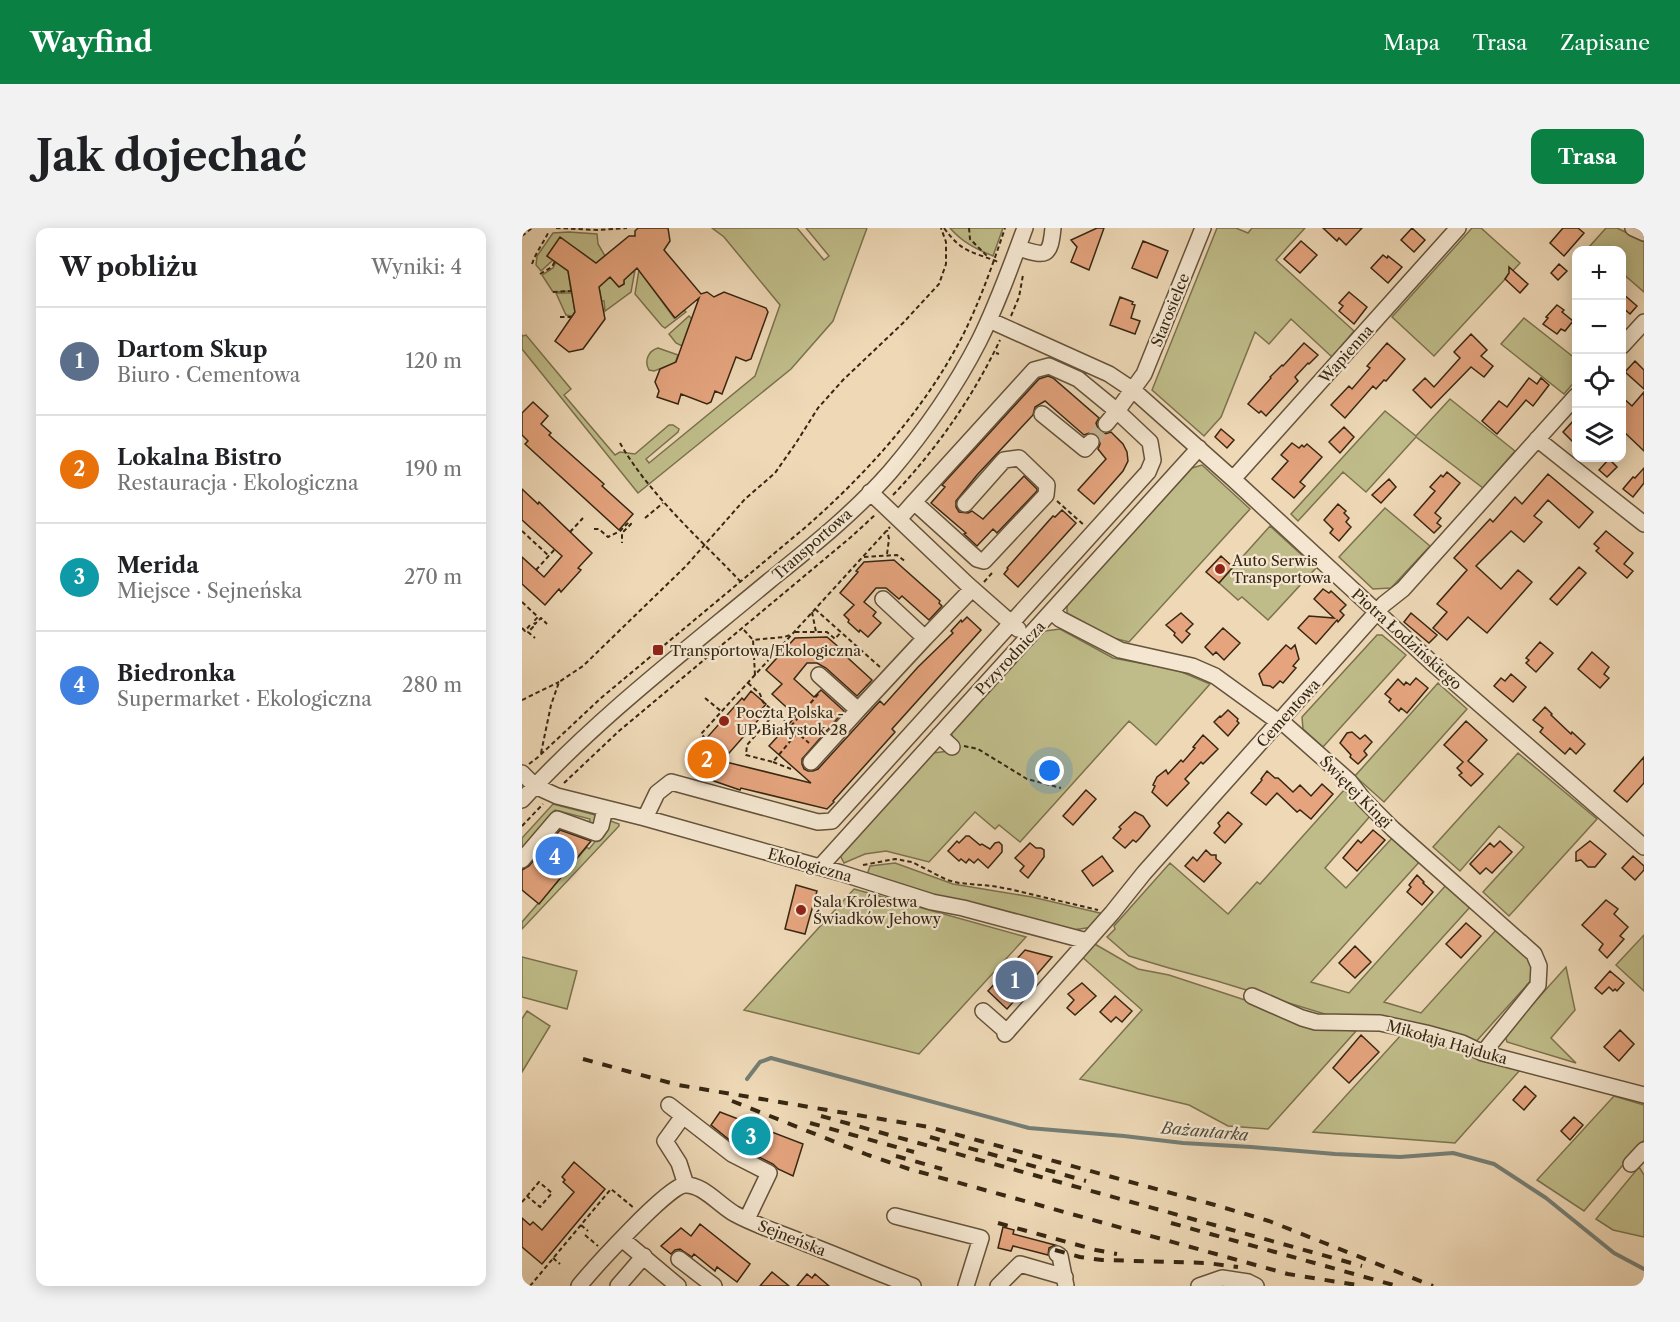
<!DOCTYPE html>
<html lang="pl">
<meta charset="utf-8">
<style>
body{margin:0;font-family:"Libre Caslon Text",serif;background:#f2f2f2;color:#202124}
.controls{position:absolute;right:18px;top:18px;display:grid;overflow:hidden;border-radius:12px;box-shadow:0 3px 15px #0003}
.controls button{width:54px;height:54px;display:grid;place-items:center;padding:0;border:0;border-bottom:2px solid #e0e0e0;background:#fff;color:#202124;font:30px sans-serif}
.you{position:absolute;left:528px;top:543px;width:21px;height:21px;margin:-15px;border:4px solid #fff;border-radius:50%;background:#1a73e8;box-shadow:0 0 0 9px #1a73e833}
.badge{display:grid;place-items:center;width:39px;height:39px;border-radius:50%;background:#0b8043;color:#fff;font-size:20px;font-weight:700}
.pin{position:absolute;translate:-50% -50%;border:3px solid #fff;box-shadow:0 2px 6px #0006}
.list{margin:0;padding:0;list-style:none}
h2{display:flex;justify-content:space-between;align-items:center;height:78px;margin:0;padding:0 24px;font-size:26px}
h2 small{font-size:20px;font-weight:400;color:#757577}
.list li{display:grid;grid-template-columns:39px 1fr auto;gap:18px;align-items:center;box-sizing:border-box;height:108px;padding:0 24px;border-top:2px solid #e0e0e0}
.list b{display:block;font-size:22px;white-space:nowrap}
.list p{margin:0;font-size:20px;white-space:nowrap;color:#757577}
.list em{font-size:20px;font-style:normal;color:#757577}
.icon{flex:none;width:33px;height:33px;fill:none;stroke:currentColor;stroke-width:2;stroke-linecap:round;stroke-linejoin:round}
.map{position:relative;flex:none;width:1122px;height:1058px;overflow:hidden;border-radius:12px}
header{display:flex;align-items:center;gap:36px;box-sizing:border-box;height:84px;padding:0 30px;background:#0b8043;color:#fff}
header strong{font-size:28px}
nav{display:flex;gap:33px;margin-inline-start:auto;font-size:21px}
.intro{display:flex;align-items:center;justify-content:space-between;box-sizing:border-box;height:144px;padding:0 36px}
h1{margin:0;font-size:42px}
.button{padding:15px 27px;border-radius:12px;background:#0b8043;color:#fff;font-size:21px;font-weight:700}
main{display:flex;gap:36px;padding:0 36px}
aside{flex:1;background:#fff;border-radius:12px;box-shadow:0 3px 15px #0003}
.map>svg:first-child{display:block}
</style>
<header>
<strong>Wayfind</strong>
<nav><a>Mapa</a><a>Trasa</a><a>Zapisane</a></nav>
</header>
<div class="intro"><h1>Jak dojechać</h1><a class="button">Trasa</a></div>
<main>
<aside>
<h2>W pobliżu<small>Wyniki: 4</small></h2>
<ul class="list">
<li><span class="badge" style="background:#5c6f8a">1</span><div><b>Dartom Skup</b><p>Biuro · Cementowa</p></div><em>120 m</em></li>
<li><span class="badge" style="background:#e8710a">2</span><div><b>Lokalna Bistro</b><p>Restauracja · Ekologiczna</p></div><em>190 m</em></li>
<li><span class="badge" style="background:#0f9aa8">3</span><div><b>Merida</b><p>Miejsce · Sejneńska</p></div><em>270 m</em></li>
<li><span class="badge" style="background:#3f7fe0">4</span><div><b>Biedronka</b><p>Supermarket · Ekologiczna</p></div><em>280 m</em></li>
</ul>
</aside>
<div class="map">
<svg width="1122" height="1058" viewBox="0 0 1122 1058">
<rect width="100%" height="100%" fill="#eed8b6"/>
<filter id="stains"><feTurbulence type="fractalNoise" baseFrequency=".00333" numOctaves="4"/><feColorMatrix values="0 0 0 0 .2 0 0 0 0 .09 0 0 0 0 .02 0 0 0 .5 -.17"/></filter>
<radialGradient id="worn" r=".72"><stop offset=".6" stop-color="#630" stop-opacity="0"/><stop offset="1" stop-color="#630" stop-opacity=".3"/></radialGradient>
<path fill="#bfbc89" stroke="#7b724e" stroke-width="1.5" d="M190 0H275L302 32 307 28 284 0H345L311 93 269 141 116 265 0 121V107L1 108 4 107 49 161 42 167 93 227 98 224 113 226 147 197H151L157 201 156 204 124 231 127 235 233 148 258 77 202 9Z
M428 0H481L471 28C454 21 440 14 428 0Z
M695 0H714L726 5 730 0H783L754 32 832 103 810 129 769 91 747 116 733 104 699 189 682 208 630 162Z
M950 0H959L998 35 912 128 870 89Z
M1084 0H1095L1122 13V64L1100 45V22H1073L1068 18Z
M47 4 75 6 76 16 83 28 73 36 38 10 25 28 31 32 19 43 14 37 15 28 31 5Z
M34 34 46 43 49 63 31 64 20 47 31 40Z
M113 42 109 64 83 83 82 73H79L77 59 88 49 96 58 102 56V52Z
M117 42 152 90 162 82 164 84 143 100 140 98 113 66Z
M34 65H50L53 84 50 88 44 87Z
M167 88 170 91 160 118 154 115 147 106Z
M1002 90 1054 131V152L1042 166 979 116Z
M136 120 156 127 152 138 148 137 132 143 127 142C122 133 126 123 136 120Z
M928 171 993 223 961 260 894 209 844 264 821 244 776 293 769 286 863 183 894 208Z
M680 237 728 281 607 414 591 410 545 385V377L670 240Z
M863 280 908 318 869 360 851 361 817 329Z
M748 298 794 340 746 392 720 369 716 372 697 355Z
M538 401 591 430 655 442 688 456 634 517 607 493 498 614 477 597 473 601 453 584 407 634 364 623 343 626 322 635 318 627 411 525 427 523 434 515 429 505 523 403Z
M855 407H860L884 427 801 519 781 501 780 489Z
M916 455 945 481 862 574 833 548Z
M996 525 1075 591 987 688 961 664 1002 619 977 598 938 643 911 619Z
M822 562 849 587 803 640 824 660 872 608 899 632 789 754 827 765 925 656 949 678 862 774 899 785 975 701 1013 735V748L951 817 806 787 695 753 647 740 607 728 585 709 593 701 592 698 648 635 706 686 735 654 738 656Z
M31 576 77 588 72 596H67L68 591 33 582 0 622V610Z
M86 592 97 596V598L0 701V694L65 619 67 621C75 612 81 603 86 592Z
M373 635 431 656 510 669 582 686 571 699 551 702 390 664 345 647 348 638Z
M332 661 504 709 397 826 222 782Z
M1122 707V763L1094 737Z
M571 715 616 741 647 747 723 772 759 787 795 799 834 803 746 901 706 898 667 877 558 851 620 782 559 728Z
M0 729 55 743 45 781 0 769Z
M1044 739 1053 782 1029 810 1054 835 985 814 983 807Z
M5 783 28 798 0 844V791Z
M879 807 999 841 933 915 791 904Z
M1092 868 1122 877V912L1062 983 1015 952Z
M1117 939 1122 947V1009L1091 1002 1074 991Z"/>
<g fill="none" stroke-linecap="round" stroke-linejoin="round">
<path stroke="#747e75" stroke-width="4" d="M225 851 238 834 249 830 507 900 602 908 661 915 729 919 813 926 878 929 931 925 972 936 1024 970 1092 1025 1122 1041"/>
</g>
<path fill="#e5a47e" stroke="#372712" stroke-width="1.5" d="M116 0H146L148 13 142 22 179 66 185 64 192 69 202 64 244 80 246 84 229 131 224 133 214 129 200 166 193 163 189 174 185 176 159 166 156 176 135 169 137 163 133 154 138 141 154 134 177 70 153 90 115 40 102 52V56L97 59 88 49 77 59 83 91 61 121 47 124 33 113 53 84 46 43 25 28 38 9 74 35 107 8H113V3Z
M575 0H582L567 42 549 34 555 19 549 12Z
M801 0H840L824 17 817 10 815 13Z
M890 0 903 12 892 24 879 12Z
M1041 0H1056L1062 5 1042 28 1028 15Z
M621 13 646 23 635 50 610 40Z
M779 13 795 27 778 45 762 31Z
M861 27 865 30 866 28 880 39 866 55 849 40Z
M1037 36 1045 43 1036 52 1029 45Z
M987 39 1006 56 998 65 983 51 987 45Z
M827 64 845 79 832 96 817 83 821 78 817 75Z
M1100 65 1115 78 1108 86 1100 79Z
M598 69 611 74 610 76 613 77 609 90 618 93 613 106 588 97Z
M1035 77 1042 82 1040 84 1051 93 1043 103 1039 101 1035 106 1021 96 1026 90 1024 89Z
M949 106 965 122 959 128 971 138 962 149 949 139 909 180 891 162 903 150 912 159 938 130 932 124Z
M782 115 796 127 787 136 786 135 773 149 776 153 744 188 739 183 737 185 726 176 749 150 748 149 760 137 761 138Z
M865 115 883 131 864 153 862 152 854 161 851 158 823 190 809 177 827 158 830 161 848 140 845 138Z
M1113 133 1122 142V161L1103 144Z
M526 148 531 150 577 190 574 195 577 203 583 206 589 204 601 216 605 224 606 233 601 243 572 276 556 262 584 231 576 221 578 216V210L575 206 570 204 562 207 523 173 513 179 511 187 455 247 434 273V279L437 284 446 285 450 283 461 291 502 248 515 261V263L475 305 471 301 455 318 442 306 444 305 409 275 423 259 420 257 517 151Z
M1007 150 1015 156 1019 150 1027 157 1011 178 1004 172 975 206 960 193 977 173 985 179Z
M1122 164V223L1100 202V169L1110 178Z
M11 174 26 188 19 196 29 205 27 207 82 256 80 258 111 286 97 302 3 216 6 213 0 207V185Z
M1054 190V217L1041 204Z
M822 199 832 209 818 225 807 214Z
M699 201 712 212 705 220 693 209Z
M770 215 777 220 780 217 782 219 785 216 800 229 778 254 783 258 772 270 750 251 766 233 759 227Z
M1087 231 1095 239 1085 249 1077 242Z
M1122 240V255L1111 269 1101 261 1111 249 1113 250Z
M925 244 938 255 913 285 919 290 915 295 919 298 912 305 892 287 913 263 908 259 919 247 921 249Z
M1026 246 1071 284 1057 300 1026 272 1012 288 1020 294 1002 314 989 303 954 338 979 361 996 342 1010 354 965 405 946 389 925 412 911 400 925 384 915 376 945 342 932 330 968 291 971 294 993 269 1000 276Z
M867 251 874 259 859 275 850 267Z
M0 261 16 276 17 274 70 325 56 340 59 342 39 364 37 361 23 377 0 356V329L22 349 40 328 0 292Z
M816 276 824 283 822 285 827 290 824 294 829 299 817 313 808 305 811 301 802 292Z
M540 282 554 295 496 359 482 346 486 341 485 340 531 288 533 289Z
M1084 303 1111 325 1102 336 1111 343 1105 350 1074 323 1077 320 1072 316Z
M699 328 711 339 697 355 684 344Z
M372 332 418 373 417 375 420 378 407 392 380 368 377 371 364 360H354L342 374 354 384 351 388 359 395 346 409 338 402 337 404 326 394 327 392 322 387 332 377 318 365 336 344 334 343 342 334Z
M1057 339 1064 345 1035 377 1028 371Z
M801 361 807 365 809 363 824 377 818 383 822 387 816 394 815 392 794 416 776 400 787 388 812 390 792 371Z
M659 385 671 396 664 403 668 406 660 415 652 407 653 405 644 397Z
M889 385 915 407 907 415 882 394Z
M445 389 459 402 370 501 373 504 311 573 312 574 305 581 219 560 218 562 192 553 182 541 179 525 182 513 220 470 222 472 229 463 244 476 234 488 237 491 200 533 289 555 247 518 274 488 250 466 260 456 244 442 273 410 305 409 327 428 326 430 350 452 335 468 304 440 295 435H285L272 451 292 469 299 462 322 483 280 531V536L282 541 286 543H291L296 541 358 473 362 477 396 439 431 405 429 403 439 392 440 394Z
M701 400 718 415 702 432 694 424 691 427 683 419Z
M1018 414 1031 425 1014 444 1004 435 1007 432 1004 430Z
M764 417 769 421 773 417 777 431 771 438 774 440 761 455 758 453 751 460 748 458 741 457 737 446Z
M1070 424 1087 439 1082 446 1087 450 1078 460 1056 441Z
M989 446 1004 459 991 474 972 458 979 450 983 453Z
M894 450 906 460 885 485 879 480 877 483 867 474 869 471 863 466 876 451 882 457 884 454 888 457Z
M1023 479 1030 486 1029 487 1049 506 1050 504 1063 516 1054 526 1048 520 1043 526 1018 504 1021 500 1011 492Z
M706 482 716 491 715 493 717 495 706 508 692 494 698 488 699 489Z
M944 493 965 512 946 533 961 546 949 558 937 547 940 545 935 540 941 534 922 517Z
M830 504 838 511 843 507 850 514 842 523 845 527 836 536 828 529 829 527 818 515 825 505Z
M681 507 696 521 681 536 679 534 663 551 667 555 645 578 630 564 633 558 631 557 635 549 644 542 646 546 659 532 661 534 673 520 671 519Z
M1122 529V555L1105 574 1092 563Z
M745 543 753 550H756L771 564 778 557 789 568 800 556 811 566 789 591 778 582 775 584 755 565 744 577 729 565 740 552 739 551Z
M564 562 574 571 551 597 541 588Z
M613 584 621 588 628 598 618 610 614 614 611 612 603 620 591 610 599 601 597 599Z
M706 584 720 596 703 615 692 605 698 598 696 595Z
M38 602 69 613 17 676 0 662V642L7 638Z
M851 602 863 612 835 643 821 630 836 612 839 615Z
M444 608H447L458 617 460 616 468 621 473 615 477 614 480 617V624L466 640 456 631 452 635 447 631 444 635 439 631 437 633 426 623 435 613 437 615Z
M978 613 990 624 970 645 964 640 958 646 948 636 968 615 972 619Z
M1068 613 1084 626 1073 639H1066L1059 632 1054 633V624Z
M508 615 514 620H519L522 622V629L506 650 498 643 502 638 493 630Z
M684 622 689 627H694V631L699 635 682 654 663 638 671 629 675 633Z
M580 628 591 643 571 658 560 643Z
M1111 628 1122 638V642L1113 652 1100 640Z
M895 647 902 654 901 655 911 664 900 677 885 664 889 659 887 657Z
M274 657 295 663 283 706 263 701Z
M1084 672 1096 681 1092 686 1106 699 1098 708 1102 711 1085 730 1077 722 1081 716 1060 697Z
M944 695 959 708 939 730 924 716Z
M833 718 849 734 833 750 817 735Z
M503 722 530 729 485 781 466 763Z
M1088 743 1102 755 1095 763 1093 761 1091 763 1087 759 1080 766 1073 760Z
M560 755 574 768 553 787 545 780 552 772 546 766Z
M593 768 610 783 600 794 594 789 589 794 578 784Z
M1098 802 1112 816 1097 833 1082 819Z
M839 807 857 824 827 855 811 840Z
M1003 858 1014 868 1002 882 991 872Z
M198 884 281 916 271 948 256 941 251 936 215 918 189 897Z
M1052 889 1061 897 1048 912 1039 903Z
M52 934 83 961 20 1036 0 1019V990L8 997 11 994 20 1002 52 964 41 954 43 952 40 949Z
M178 996 228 1036 215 1054 195 1039 193 1043 172 1026 170 1029 158 1021 153 1022 149 1026 139 1018 159 1000 169 1008Z
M481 999 492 1002 491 1006 533 1017 527 1020 526 1027 491 1018 489 1023 476 1020Z
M250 1044 267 1058H238Z
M285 1046 290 1050 293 1046 307 1058H275Z"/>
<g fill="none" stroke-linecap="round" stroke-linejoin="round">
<path stroke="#c9b595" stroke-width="15" stroke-dasharray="15 8" stroke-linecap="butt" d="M569 214 584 196"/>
<g stroke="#65533b" stroke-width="18">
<path id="minor" d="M1111 0 1122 5
M496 20C523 28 528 31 531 0
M467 92 587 146 611 162 711 251 909 434 1122 619
M1100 118 1122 94
M520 186 563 221 569 214
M1015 211 1122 296
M711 251 936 0
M348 264 446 357 496 401
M392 274 512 142 527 138 556 151 595 183 584 196
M377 291 392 274 455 331 462 333 524 267 525 257 497 230 482 232 443 276
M361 371 403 410 450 361
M530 384 538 391 598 422 670 438 693 448 751 490 759 493 827 553 842 572 871 601 1012 726 1017 738 1016 757 961 825
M297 447 336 482 403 410
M417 507 430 519
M289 534 336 482
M0 545 13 558 35 568 123 590 319 645 410 674 441 680 565 713
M0 572C74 491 163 423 247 353 289 319 332 285 368 244 402 204 433 160 457 113 475 77 489 38 503 0
M123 590 135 565 149 554 296 594 310 593 626 244 631 232 628 214 595 183 622 146 681 0
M0 632 35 591 74 605 79 598 83 581
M298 639 677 220
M730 768 780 790 794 794 858 795 904 805 940 815 961 825 1122 867
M461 783 485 804
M483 806 590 685 622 645 862 376 881 361 1054 168
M147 877 210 926 247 945 225 991
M161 888 143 913 157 935 164 957
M1109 936 1122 922
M373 988 459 1010 444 1058
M100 1011 156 1058
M535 1026 538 1028 544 1058
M157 1031 192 1058
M57 1058C71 1041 144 960 162 957 180 955 198 978 213 986 235 998 261 1006 285 1016 320 1029 355 1045 391 1058
M96 1058 122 1028
M476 1058 498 1036 543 1049
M677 1058 700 1050 726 1054 734 1058"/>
</g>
<path stroke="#372712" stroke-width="2" stroke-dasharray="4.5 3" stroke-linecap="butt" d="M34 0 75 2 105 0
M422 0C441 26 450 23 476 34
M447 0 448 11 466 29
M0 8 10 0
M10 36C14 24 22 14 27 3
M18 46 30 39 33 33
M31 64 49 63
M489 88 497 69 501 47
M38 89H49
M474 125 477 126
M98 215C127 266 177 310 218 353
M371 267C414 222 451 169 478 112
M535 273 562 297
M123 290 141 275
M72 301H77L86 309 98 303 107 294 109 296 100 305V315
M0 303 27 328
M48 304 61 290
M365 326 367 311 365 302
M342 329 375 327 384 334
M14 342 33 321
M462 354 470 345
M0 374 16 389 11 394 13 396 19 390 25 396
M293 381 358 439
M290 384 294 404
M0 400 3 403 8 397 11 399 6 404 13 410
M222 402 231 412
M273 404H305L313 411 319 404
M233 447 231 412 262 409 268 407
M226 455 238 466 241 474 287 515
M183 470 200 484
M0 472 37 454
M253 485 225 517 224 527 251 534 275 505
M269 498 298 464
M442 518 456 521 505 551 539 560
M19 525 29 477 37 454 61 438 164 338 223 271 253 245 274 215 296 180 321 152 381 95 417 56 424 36V14L419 0
M251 534 269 541
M7 536 15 530 79 470 285 298C347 243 403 181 441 107 458 73 471 36 483 0
M174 547C171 532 174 521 182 509L179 506 368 299
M42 555 97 503 329 309 353 287
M0 598 21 576
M341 637 373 631 390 634 425 652 437 655 470 658 487 661 576 682
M0 974 17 954 30 965 18 979 5 968
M59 997 66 1003
M63 1007 76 1018
M31 1030 38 1036
M8 1058 89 961 112 980"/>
<use href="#minor" stroke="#f4e6d0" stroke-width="15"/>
<path stroke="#372712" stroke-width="4" stroke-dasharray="10 10" stroke-linecap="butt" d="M61 831 156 857 407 899 693 977 747 993 911 1058
M210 873 346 927 387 941 766 1046 841 1058
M299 888 840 1038
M288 895 392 924
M408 909 564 953
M374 928 420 941
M476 995 574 1022 595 1026
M649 995 875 1058
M533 1022 558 1029 580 1032 685 1035 716 1039"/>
</g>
<g fill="#8f2418" stroke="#f4e6d0" stroke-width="2">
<circle cx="698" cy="341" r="6"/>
<rect x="130" y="416" width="12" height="12" rx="3"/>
<circle cx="202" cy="493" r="6"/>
<circle cx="279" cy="682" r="6"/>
</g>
<g text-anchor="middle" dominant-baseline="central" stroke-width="4.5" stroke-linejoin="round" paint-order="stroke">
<g font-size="15" fill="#372712" stroke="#f4e6d0">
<text transform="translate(648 82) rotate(-68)">Starosielce</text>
<text transform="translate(824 126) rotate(-48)">Wapienna</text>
<text transform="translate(290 316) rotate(-41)">Transportowa</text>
<text transform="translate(885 411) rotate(42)">Piotra Łodzińskiego</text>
<text transform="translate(488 430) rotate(-47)">Przyrodnicza</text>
<text transform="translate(766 485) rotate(-48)">Cementowa</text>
<text transform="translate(834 564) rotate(45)">Świętej Kingi</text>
<text transform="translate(288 637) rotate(16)">Ekologiczna</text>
<text transform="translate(925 814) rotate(16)">Mikołaja Hajduka</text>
<text transform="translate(270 1010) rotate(22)">Sejneńska</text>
</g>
<g font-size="15" fill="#372712" stroke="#f4e6d0" text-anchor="start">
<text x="710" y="332">Auto Serwis<tspan x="710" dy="17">Transportowa</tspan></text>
<text x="148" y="422">Transportowa/Ekologiczna</text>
<text x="214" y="484">Poczta Polska -<tspan x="214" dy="17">UP Białystok 28</tspan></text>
<text x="291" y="673">Sala Królestwa<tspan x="291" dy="17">Świadków Jehowy</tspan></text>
</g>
<g font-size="16" font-style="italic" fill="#504b3b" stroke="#f4e6d0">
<text transform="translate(683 903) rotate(5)">Bażantarka</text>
</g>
</g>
<rect width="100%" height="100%" filter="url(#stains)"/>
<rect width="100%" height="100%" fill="url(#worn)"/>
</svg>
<div class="controls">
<button>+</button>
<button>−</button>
<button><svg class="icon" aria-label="locate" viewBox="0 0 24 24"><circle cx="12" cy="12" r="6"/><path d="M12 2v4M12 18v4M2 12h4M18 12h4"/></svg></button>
<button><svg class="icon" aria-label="layers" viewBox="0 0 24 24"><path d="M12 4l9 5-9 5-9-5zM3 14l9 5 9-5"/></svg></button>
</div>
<div class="you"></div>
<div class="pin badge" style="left:493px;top:752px;background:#5c6f8a">1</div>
<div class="pin badge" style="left:185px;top:531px;background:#e8710a">2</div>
<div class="pin badge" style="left:229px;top:908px;background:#0f9aa8">3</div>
<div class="pin badge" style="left:33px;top:628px;background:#3f7fe0">4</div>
</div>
</main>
